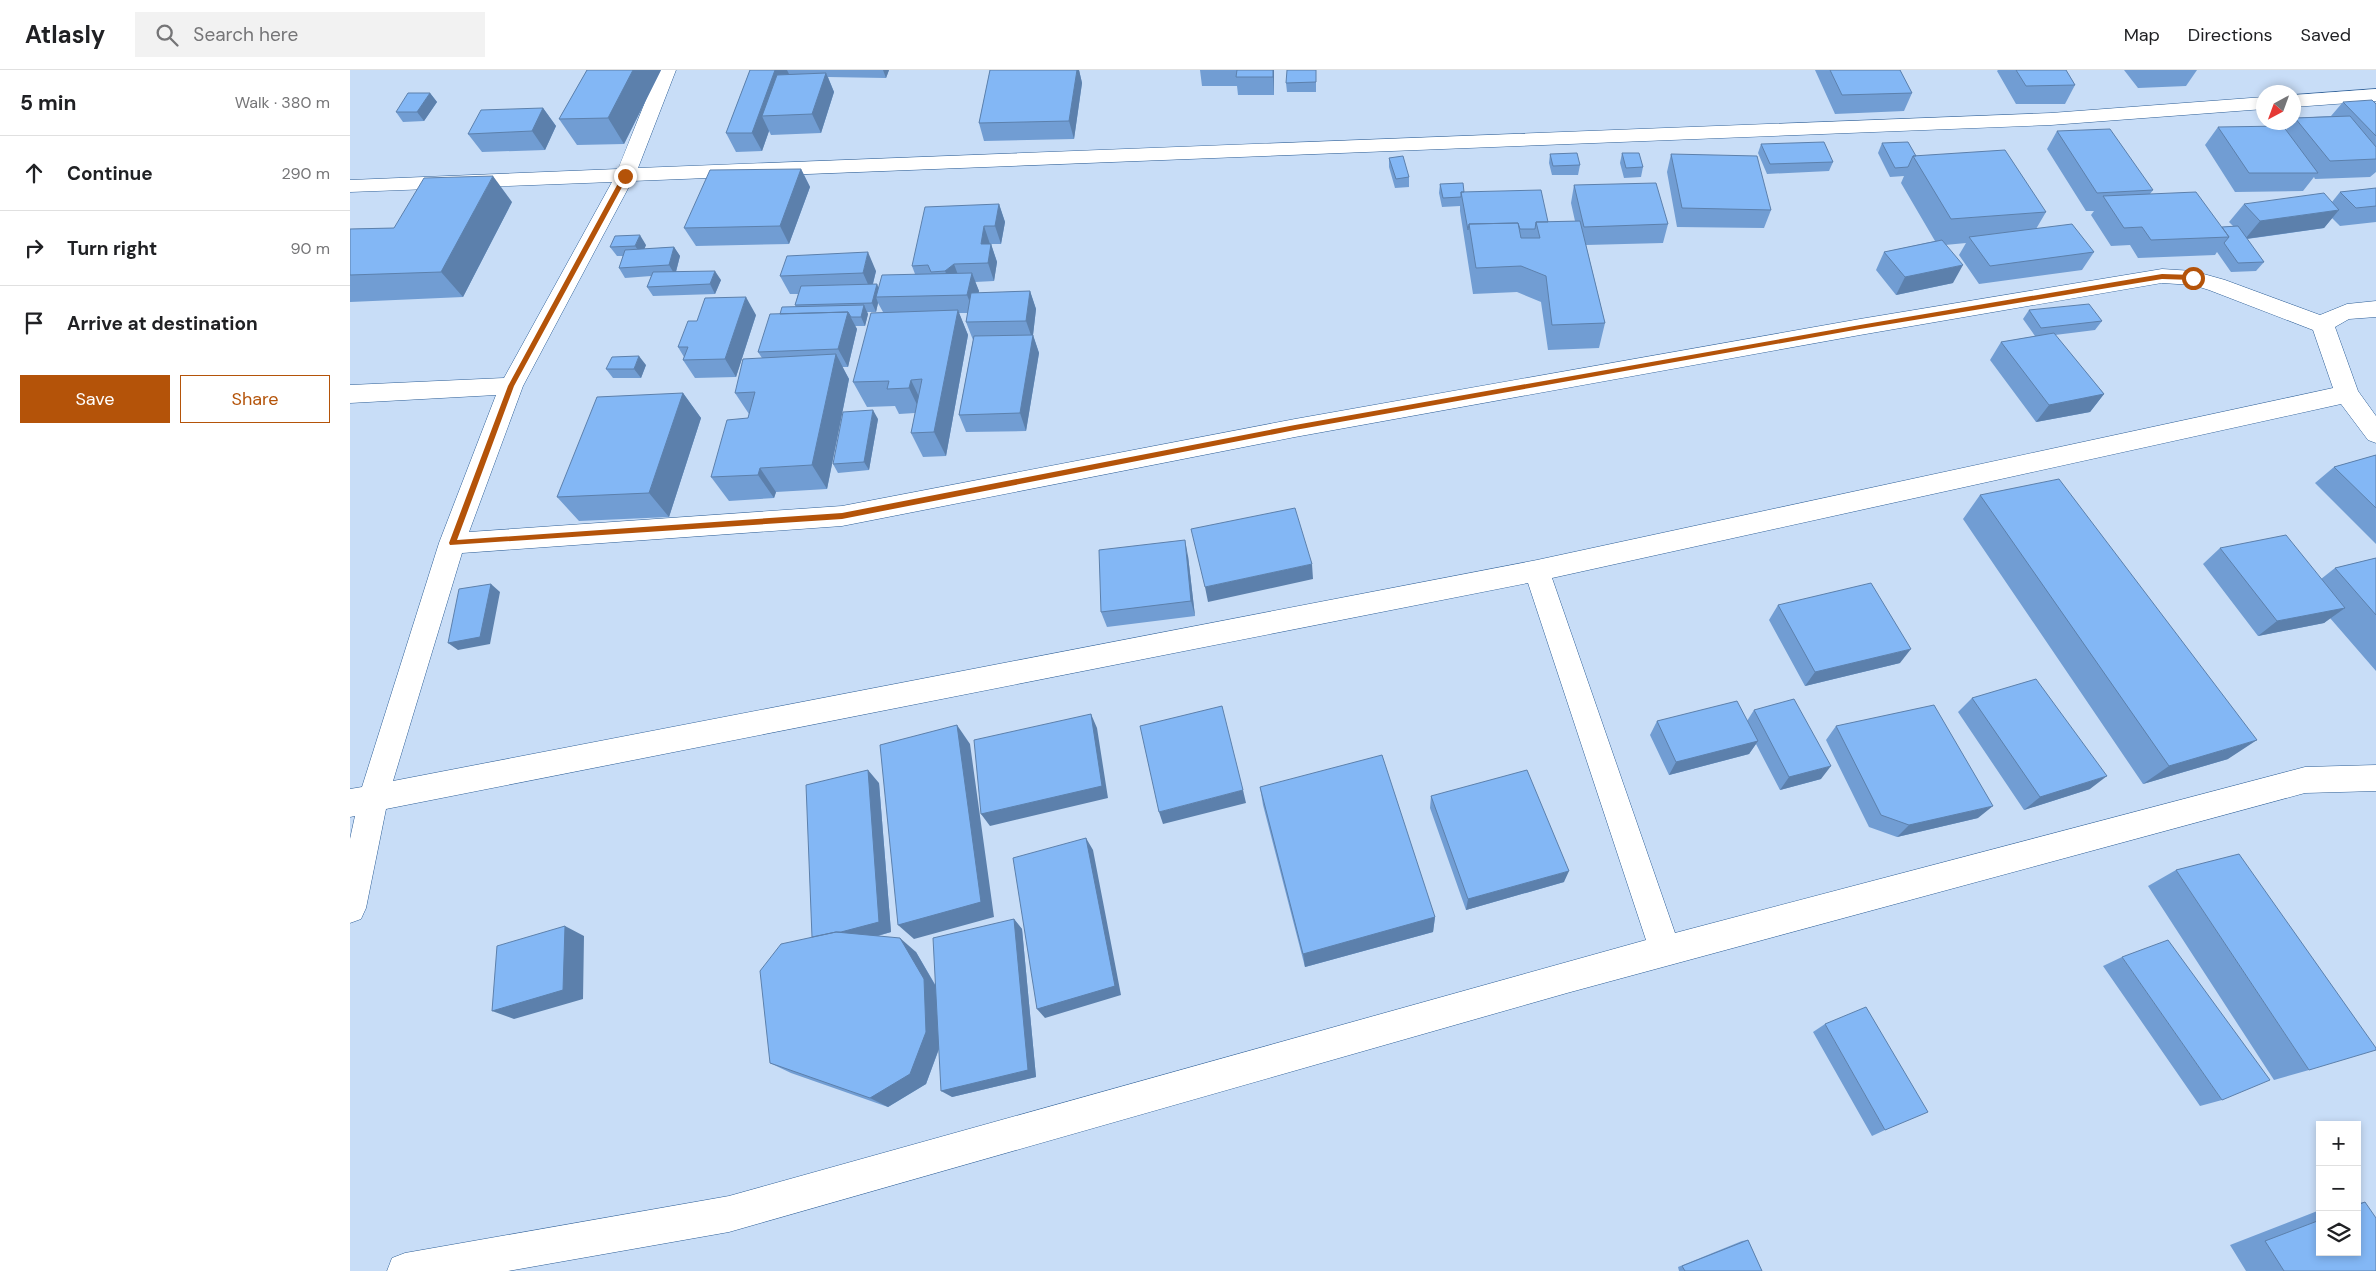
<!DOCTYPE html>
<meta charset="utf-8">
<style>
body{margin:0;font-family:"DM Sans",sans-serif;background:#f2f2f2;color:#202124}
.controls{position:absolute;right:15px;bottom:15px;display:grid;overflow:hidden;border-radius:0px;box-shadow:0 2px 8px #0003}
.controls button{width:45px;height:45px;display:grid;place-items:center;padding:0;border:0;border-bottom:1px solid #e0e0e0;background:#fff;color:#202124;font:25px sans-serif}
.compass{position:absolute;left:1906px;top:15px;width:45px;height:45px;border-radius:50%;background:#fff;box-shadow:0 2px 8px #0003;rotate:221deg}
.stop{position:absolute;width:15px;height:15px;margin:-11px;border:4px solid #b45309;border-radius:50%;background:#fff}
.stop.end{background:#b45309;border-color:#fff;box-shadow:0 1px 5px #0008}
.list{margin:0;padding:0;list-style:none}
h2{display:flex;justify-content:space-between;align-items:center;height:65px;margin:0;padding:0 20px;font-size:21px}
h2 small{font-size:16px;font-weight:400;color:#757577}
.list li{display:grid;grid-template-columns:32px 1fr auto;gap:15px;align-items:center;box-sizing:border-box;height:75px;padding:0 20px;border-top:1px solid #e0e0e0}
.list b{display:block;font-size:19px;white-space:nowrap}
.list em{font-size:16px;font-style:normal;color:#757577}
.actions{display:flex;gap:10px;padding:15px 20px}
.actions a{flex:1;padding:11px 0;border:1px solid #b45309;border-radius:0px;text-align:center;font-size:18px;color:#b45309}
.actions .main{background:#b45309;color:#fff}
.icon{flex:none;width:28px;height:28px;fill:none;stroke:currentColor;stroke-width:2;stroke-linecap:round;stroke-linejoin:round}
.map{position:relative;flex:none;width:2026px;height:1201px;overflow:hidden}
header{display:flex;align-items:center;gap:30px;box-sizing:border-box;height:70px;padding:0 25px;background:#fff;border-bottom:1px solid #e0e0e0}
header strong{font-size:24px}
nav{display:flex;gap:28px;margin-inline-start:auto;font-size:18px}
.search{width:350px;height:45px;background:#f2f2f2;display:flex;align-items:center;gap:12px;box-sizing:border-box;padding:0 18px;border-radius:0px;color:#757577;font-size:19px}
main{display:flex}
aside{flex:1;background:#fff}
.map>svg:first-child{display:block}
</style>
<header>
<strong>Atlasly</strong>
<div class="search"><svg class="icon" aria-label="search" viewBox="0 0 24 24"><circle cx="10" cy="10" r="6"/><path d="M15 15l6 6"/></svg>Search here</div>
<nav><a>Map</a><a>Directions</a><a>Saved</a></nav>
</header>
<main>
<aside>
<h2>5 min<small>Walk · 380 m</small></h2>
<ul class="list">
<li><svg class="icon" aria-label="ahead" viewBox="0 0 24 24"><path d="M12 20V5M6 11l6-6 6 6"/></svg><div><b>Continue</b></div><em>290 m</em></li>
<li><svg class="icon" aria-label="right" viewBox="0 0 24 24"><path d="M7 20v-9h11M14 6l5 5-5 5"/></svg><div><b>Turn right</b></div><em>90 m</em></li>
<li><svg class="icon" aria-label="arrive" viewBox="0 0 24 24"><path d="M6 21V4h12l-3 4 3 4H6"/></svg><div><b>Arrive at destination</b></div></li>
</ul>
<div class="actions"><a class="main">Save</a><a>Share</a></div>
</aside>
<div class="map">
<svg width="2026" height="1201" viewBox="0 0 2026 1201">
<rect width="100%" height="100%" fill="#c8ddf7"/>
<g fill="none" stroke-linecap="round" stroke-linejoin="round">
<g stroke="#2d5e96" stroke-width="1">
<path id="minor" d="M308 0H326L288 98 1701 43 1914 27V39L1701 55 282 111 173 316 119 462 492 436 945 349 1510 249 1812 199 1843 201 1875 210 1970 245 1997 234 2026 231V247L1999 249 1985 257 2008 321 2026 346V373L2018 370 1991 334 1202 508 1325 863 1955 697 2026 695V721L1955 723 1217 923 379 1162 158 1201H37L42 1188 55 1183 379 1126 1296 870 1178 513 36 739 16 838 11 849 0 853V769L5 746 0 747V719L12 717 89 473 146 325 0 333V315L154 308 262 112 0 122V110L268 99ZM1812 213 1843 215 1859 220 1963 260 1983 318 1187 490 43 711 112 483 492 456 945 367 1510 265Z
M2026 19V31L1944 37V25Z"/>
</g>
<use href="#minor" fill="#fff" fill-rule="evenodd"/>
</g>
<path fill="#719dd3" d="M237 0H311L274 74 227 75 209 49Z
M400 0H539L536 8 478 7 484 22 471 63 421 65 419 61 412 81 386 82 376 63Z
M640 0H729L732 13 724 69 634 71 629 53Z
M850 0H924V25H888L887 16H852Z
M1465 0H1550L1562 23 1554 41 1485 44Z
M1648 0H1716L1725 15 1715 34H1666L1647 1Z
M1774 0H1847L1836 16 1788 18Z
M966 6V22H937L936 13Z
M80 23 87 32 74 51 53 52 46 42Z
M1993 32 2026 34V102L2020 107 1965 109 1964 107 1953 121 1885 122 1855 75 1868 57 1936 60 1942 52H1944V50L1945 48 1981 46Z
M193 38 206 56 195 80 132 82 118 64Z
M1707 61 1803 120 1800 124 1872 157 1883 156 1879 152 1894 134 1982 132 1990 122 2026 118V152L1990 156 1982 148 1974 158 1897 169 1914 192 1906 201 1881 202 1867 182 1865 185 1788 188 1780 175 1761 176 1741 145 1744 141H1736L1697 79Z
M1532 73 1566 86 1696 142 1686 159 1744 182 1732 200 1629 214 1609 185 1616 173 1595 175 1603 213 1546 225 1526 200 1534 182 1585 171 1551 113 1554 106 1540 107 1528 83Z
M1411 74 1483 92 1479 101 1417 104 1408 83Z
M1272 83 1293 97 1291 107 1274 108 1270 93Z
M1200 84 1230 95 1228 105H1202L1199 93Z
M1321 84 1421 140 1414 158 1327 157 1317 102Z
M1039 88 1059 107V117L1045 118 1039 97Z
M451 99 460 117 439 174 346 176 334 158Z
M1090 114 1198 152 1225 151 1221 133 1224 115 1318 154 1313 173 1236 175 1255 253 1249 278 1198 280 1191 232 1167 222 1123 224 1110 141V136L1092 137 1089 123Z
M162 132 113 227 0 232V159L44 158Z
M649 134 655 152 651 174H641L647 192 644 211 625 212 629 221 628 223 680 221 686 239 683 265 689 283 676 361 616 362 609 345 623 270 616 252 618 243H609L618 265 596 386 573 387 561 363 565 343 549 344 545 336 517 337 503 312 533 242 528 233 526 242H517L518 244 515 256H505L507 259 498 297H492L499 309 477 419 426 422 424 428 379 431 361 407 398 348 399 344 385 323 412 288 408 282 430 244 446 237 445 235 448 224H440L430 206 526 201 523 214H527L528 218 565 204 562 196Z
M296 175 294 179 324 177 330 186 326 202 371 210 365 224 303 226 297 217 301 206 275 208 269 198 273 186H267L260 177Z
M1679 240 1752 251 1745 260 1705 265 1754 324 1740 342 1686 352 1640 290 1651 272 1685 266 1673 249Z
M406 245 386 307 345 308 333 290 334 287 328 277 347 251Z
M296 295 291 308H263L256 299Z
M333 323 351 348 319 447 229 451 207 427Z
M528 349 519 400 488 403 483 394Z
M2026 385V474L1965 413 1984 397Z
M1630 425 1878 689 1793 714 1613 449Z
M1870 478 1971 509 1985 498 2026 488V601L1980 548 1974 553 1908 566 1853 494Z
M838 486 845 546 757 557 751 542Z
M1428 535 1550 593 1455 616 1419 550Z
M1622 628 1740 719 1674 740 1608 642Z
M1404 640 1471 709 1430 720 1406 674 1399 684 1319 705 1300 665 1307 651H1397Z
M1486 656 1628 748 1547 767 1519 757 1476 670Z
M529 713 541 862 528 866 566 882 586 916 664 849 672 859 686 1007 602 1027 589 979 576 1014 538 1037 441 1003 420 993Z
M910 717 1085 847 1083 862 955 897 913 735Z
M1081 726 1214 812 1116 840 1080 738Z
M1826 800 1959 1000 1924 1010 1798 816Z
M1772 887 1872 1030 1850 1036 1753 896Z
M1475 954 1535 1060 1522 1066 1463 962Z
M2015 1132 2026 1201H1896L1880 1175 1970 1140V1182H2007V1133Z
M1398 1170 1412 1201H1329L1328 1197 1392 1171Z"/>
<path fill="#5c80ac" d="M283 0H311L274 74 258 48Z
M425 0H437L439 4 424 46H412L419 61 412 81 402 63Z
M533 0H539L536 8Z
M727 0H729L732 13 724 69 719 51Z
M923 0H924V25L923 7Z
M476 3 484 22 471 63 462 44Z
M80 23 87 32 74 51 67 42Z
M193 38 206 56 195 80 182 61Z
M451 99 460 117 439 174 430 156Z
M143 106 162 132 113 227 91 202Z
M649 134 655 152 651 174 645 156Z
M1989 140 1974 158 1895 169 1910 151Z
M634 156 640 174H631Z
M290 165 296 175 292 185 285 176Z
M641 174 647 192 644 211 638 193Z
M324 177 330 186 325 205 319 195Z
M518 182 526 201 521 221 513 203Z
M604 194 611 213 603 219 595 201Z
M1613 195 1603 213 1546 225 1555 207Z
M365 201 371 210 365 224 360 214Z
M622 203 629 221 624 243 617 225Z
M527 214 531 224 526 227 528 233 526 242 522 233Z
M680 221 686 239 683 265 689 283 676 361 670 343 682 268 676 251Z
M396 227 406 245 386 307 375 289Z
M514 235 518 244 515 256 511 247Z
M608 240 618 265 596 386 584 362Z
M498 242 507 259 498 297 488 279Z
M486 284 499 309 477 419 462 395Z
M289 286 296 295 291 308 284 299Z
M561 310 573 335 571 343 559 318Z
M333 323 351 348 319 447 299 423Z
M1754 324 1740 342 1686 352 1699 335Z
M523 340 528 349 519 400 514 392Z
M410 398 426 422 424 428 408 405Z
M835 470 838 486 845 546 841 531Z
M962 494 963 509 858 532 855 517Z
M141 514 150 522 140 574 108 580 98 573Z
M1995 538 1974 553 1908 566 1927 551Z
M1561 579 1550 593 1455 616 1465 602Z
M741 644 747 658 758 728 640 756 631 744Z
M607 655 620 674 644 847 564 869 548 855Z
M1907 670 1878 689 1793 714 1819 696Z
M1408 671 1399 684 1319 705 1326 692Z
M1481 696 1471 709 1430 720 1439 707Z
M518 700 529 713 541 862 476 880Z
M1757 706 1740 719 1674 740 1690 727Z
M893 720 896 733 813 754 809 742Z
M1643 736 1628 748 1547 767 1559 755Z
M736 768 743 780 771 925 695 948 687 939Z
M1219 801 1214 812 1116 840 1118 829Z
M1085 847 1083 862 955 897 953 884Z
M664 849 672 859 686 1007 602 1027 591 1021Z
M215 856 234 866 233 929 164 949 142 941Z
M550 868 566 882 589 922 591 973 576 1014 538 1037 520 1028Z"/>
<path fill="#83b7f5" stroke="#5c80ac" d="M237 0H283L258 48 209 49Z
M400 0H425L402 63H376Z
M640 0H727L719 51 629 53Z
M887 0H923V7H886Z
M937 0H966V12L936 13Z
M1480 0H1550L1562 23 1492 25Z
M1666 0H1716L1725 15 1676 16Z
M476 3 462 44 412 46 427 5Z
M58 23H80L67 42H46Z
M2022 30 2026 34V66L1993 32Z
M193 38 182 61 118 64 131 40Z
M2000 46 2026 77V89L1980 91 1945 48Z
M1933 56 1968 103H1899L1868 57Z
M1760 59 1803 120 1747 123 1707 61Z
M1474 72 1483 92 1420 94 1411 74Z
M1558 72 1566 86H1563L1558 97 1545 98 1532 73Z
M1655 80 1696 142 1601 149 1563 86Z
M1227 83 1230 95 1203 96 1200 84Z
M1272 83H1289L1293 97 1276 98Z
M1321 84 1407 86 1421 140 1332 138Z
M1053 86 1059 107 1046 109 1039 88Z
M451 99 430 156 334 158 360 100Z
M143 106 91 202 0 205V159L44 158 74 108Z
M1113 113 1114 122H1111V127L1093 128 1090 114Z
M1306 113 1318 154 1234 157 1224 115Z
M2026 118V136L2006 138 1990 122Z
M1191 120 1198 152H1186L1185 159H1170L1168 153 1119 154 1118 160 1111 122Z
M1846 122 1879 167 1801 170 1792 157 1774 158 1753 126Z
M1974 123 1989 140 1910 151 1894 134Z
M649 134 645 156H634L631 174H641L638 193 604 194 595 201 581 202 578 195 562 196 575 137Z
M1230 151 1255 253 1202 255 1196 206 1171 196 1126 198 1119 154 1168 153 1171 168H1190L1186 152Z
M1722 154 1744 182 1640 196 1619 167Z
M1888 156 1914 192 1888 193 1874 173 1879 167 1872 157Z
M290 165 285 176 260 177 265 166Z
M1592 170 1613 195 1555 207 1534 182Z
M324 177 319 195 269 198 275 180Z
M518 182 513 203 430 206 437 186Z
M365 201 360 214 297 217 303 202Z
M622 203 617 225 526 227 532 205Z
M527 214 522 233 445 235 451 216Z
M680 221 676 251 616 252 621 223Z
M396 227 375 289 333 290 338 277H328L338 251H347L355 228Z
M1739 234 1752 251 1691 258 1679 240Z
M514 235 511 247H501L498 242 430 244 432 237Z
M608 240 584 362 561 363 572 309 561 310 559 318 537 319 539 311 503 312 521 243Z
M498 242 488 279 408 282 420 244Z
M1704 263 1754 324 1699 335 1651 272Z
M683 265 670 343 609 345 624 266Z
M486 284 462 395 410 398 408 405 361 407 377 350 398 348 405 322 385 323 393 289Z
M289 286 284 299H256L262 287Z
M333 323 299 423 207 427 247 327Z
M523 340 514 392 483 394 493 342Z
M2026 385V438L1984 397Z
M1709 409 1907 670 1819 696 1630 425Z
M945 438 962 494 855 517 841 459Z
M1936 465 1995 538 1927 551 1870 478Z
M835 470 841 531 751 542 749 480Z
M2026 488V545L1985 498Z
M1521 513 1561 579 1465 602 1428 535Z
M141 514 130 567 98 573 109 519Z
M1686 609 1757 706 1690 727 1622 628Z
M1444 629 1481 696 1439 707 1404 640Z
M1387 631 1408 671 1326 692 1307 651Z
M1584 635 1643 736 1559 755 1531 745 1486 656Z
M872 636 893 720 809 742 790 656Z
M741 644 752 716 631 744 624 670Z
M607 655 631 832 548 855 530 675Z
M1032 685 1085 847 953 884 910 717Z
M518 700 529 852 491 862H486L462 867 456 715Z
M1177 700 1219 801 1118 829 1081 726Z
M736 768 765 916 687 939 663 788Z
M1889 784 2026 978V980L1959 1000 1826 800Z
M664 849 678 1000 591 1021 583 868Z
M215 856 213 920 142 941 147 876Z
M486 862 550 868 574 909 576 962 560 1004 520 1028 420 993 410 901 431 874Z
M1818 870 1920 1010 1872 1030 1772 887Z
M1516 937 1578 1042 1535 1060 1475 954Z
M2015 1132 2026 1148V1201H1934L1915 1171 1970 1150V1182H2007V1135Z
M1398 1170 1412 1201H1335L1332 1196Z"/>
<path fill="#b45309" d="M275 104 278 106 164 316 107 470 492 443 945 355 1510 255 1812 204 1843 205 1846 208 1843 210 1812 209 1510 259 945 360 492 449 100 475 99 473 158 316 272 106Z"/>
</svg>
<div class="controls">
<button>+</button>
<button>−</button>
<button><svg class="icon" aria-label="layers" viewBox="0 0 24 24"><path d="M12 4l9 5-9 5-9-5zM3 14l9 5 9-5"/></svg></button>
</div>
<svg class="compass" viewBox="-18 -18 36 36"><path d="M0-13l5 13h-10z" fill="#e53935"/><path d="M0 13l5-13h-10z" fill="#757577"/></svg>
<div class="stop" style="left:1843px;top:208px"></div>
<div class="stop end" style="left:275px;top:106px"></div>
</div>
</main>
